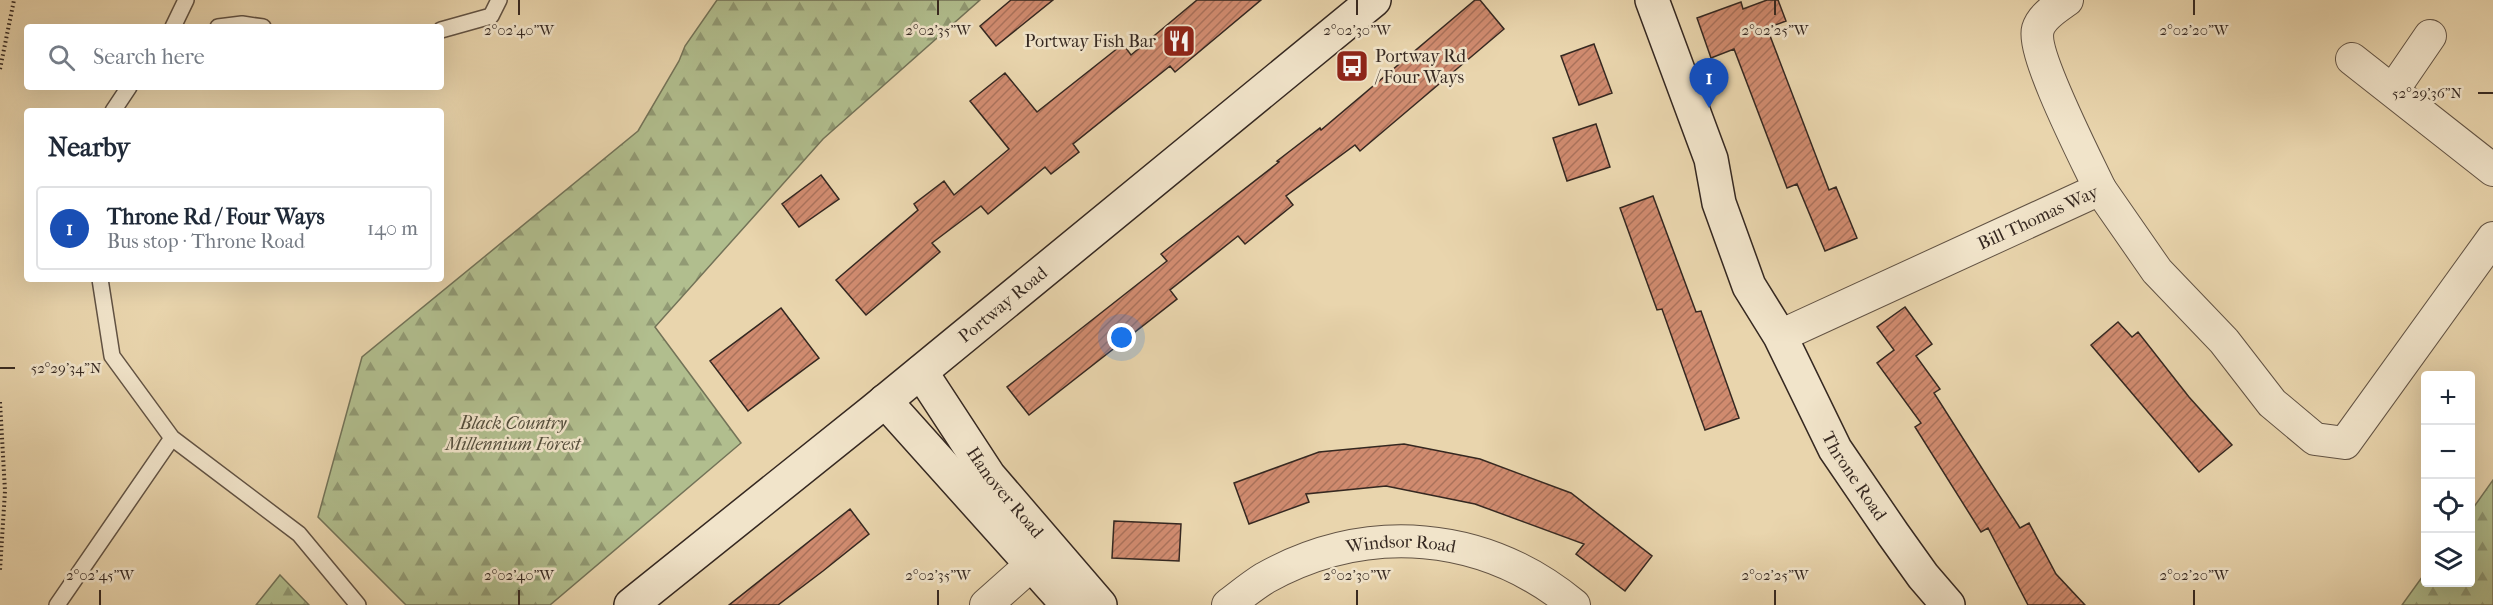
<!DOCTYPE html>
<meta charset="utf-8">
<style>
body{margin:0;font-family:"IM FELL French Canon",serif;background:#f2f2f3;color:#1f2937}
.controls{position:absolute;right:18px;bottom:18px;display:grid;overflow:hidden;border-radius:6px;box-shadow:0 6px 24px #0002}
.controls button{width:54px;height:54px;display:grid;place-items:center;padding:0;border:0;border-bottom:2px solid #e0e1e3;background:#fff;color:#1f2937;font:30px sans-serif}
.you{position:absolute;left:1122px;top:338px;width:21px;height:21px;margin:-15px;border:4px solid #fff;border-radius:50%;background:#1a73e8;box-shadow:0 0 0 9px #1a73e833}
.badge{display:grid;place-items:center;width:39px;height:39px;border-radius:50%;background:#1a73e8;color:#fff;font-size:20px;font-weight:700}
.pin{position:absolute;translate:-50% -50px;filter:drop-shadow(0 2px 3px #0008)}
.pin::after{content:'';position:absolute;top:32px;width:21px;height:18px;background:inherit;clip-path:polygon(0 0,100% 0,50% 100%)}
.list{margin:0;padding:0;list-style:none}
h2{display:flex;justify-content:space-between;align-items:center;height:78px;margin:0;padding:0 24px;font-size:26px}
h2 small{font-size:20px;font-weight:400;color:#747a83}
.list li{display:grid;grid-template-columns:39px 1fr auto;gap:18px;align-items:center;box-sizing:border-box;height:84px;margin:0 12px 12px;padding:0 12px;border:2px solid #e0e1e3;border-radius:6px}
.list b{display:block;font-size:22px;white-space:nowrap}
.list p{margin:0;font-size:20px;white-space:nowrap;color:#747a83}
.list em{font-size:20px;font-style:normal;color:#747a83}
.icon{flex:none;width:33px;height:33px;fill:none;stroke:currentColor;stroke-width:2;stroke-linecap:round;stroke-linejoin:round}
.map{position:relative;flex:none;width:2493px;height:605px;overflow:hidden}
.search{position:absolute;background:#fff;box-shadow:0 6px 24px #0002;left:24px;top:24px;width:420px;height:66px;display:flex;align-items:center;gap:15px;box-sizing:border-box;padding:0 21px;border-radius:6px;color:#747a83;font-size:22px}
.panel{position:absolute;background:#fff;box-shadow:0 6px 24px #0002;left:24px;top:108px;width:420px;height:174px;border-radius:6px}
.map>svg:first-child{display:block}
</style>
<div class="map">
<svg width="2493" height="605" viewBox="0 0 2493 605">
<defs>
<pattern id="forest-firs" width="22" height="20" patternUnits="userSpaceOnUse" patternTransform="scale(1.5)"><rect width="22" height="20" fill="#b1be8e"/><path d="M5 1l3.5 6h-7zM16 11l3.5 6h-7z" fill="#919a74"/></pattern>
<pattern id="building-hatch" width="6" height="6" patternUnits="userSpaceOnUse" patternTransform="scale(1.5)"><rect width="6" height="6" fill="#d08b6f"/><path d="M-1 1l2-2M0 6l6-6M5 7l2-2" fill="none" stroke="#aa725b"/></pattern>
</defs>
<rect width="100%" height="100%" fill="#e9d5ad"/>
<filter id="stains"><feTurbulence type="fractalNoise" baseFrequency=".00333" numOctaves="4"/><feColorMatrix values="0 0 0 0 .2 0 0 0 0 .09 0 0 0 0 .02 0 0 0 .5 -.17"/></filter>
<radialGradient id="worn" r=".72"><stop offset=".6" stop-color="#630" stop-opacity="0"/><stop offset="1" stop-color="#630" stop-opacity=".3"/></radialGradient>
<path fill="url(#forest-firs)" stroke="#737358" stroke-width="1.5" d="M717 0H980L823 139 655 327 741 443 550 605H406L318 517 362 357 638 131 679 61 685 46Z
M2493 480V605H2402L2425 573 2426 582H2470L2471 511Z
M280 575 309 605H256Z"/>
<path fill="url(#building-hatch)" stroke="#352821" stroke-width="1.5" d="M1011 0H1053L996 46 980 26Z
M1197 0H1261L1175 72 1170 66 1073 144 1079 152 1051 174 1045 167 988 214 981 206 932 243 940 252 866 315 836 280 918 210 914 204 944 181 954 195 1009 149 970 101 1005 73 1037 112 1123 44 1131 55Z
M1475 0H1480L1504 29 1360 151 1355 145 1286 196 1293 205 1245 244 1238 236 1170 290 1177 299 1029 415 1007 387 1167 261 1161 254 1279 162 1277 161 1320 128 1321 130Z
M1767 0H1778L1786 21 1767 28 1829 190 1836 187 1857 238 1825 251 1797 184 1787 188 1734 49 1711 58 1697 18 1741 2 1743 9Z
M1594 44 1612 93 1579 105 1561 56Z
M1596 124 1610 167 1567 181 1553 138Z
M821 175 839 199 799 227 782 204Z
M1653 196 1696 312 1701 311 1739 418 1705 430 1662 309 1657 310 1620 208Z
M1905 307 1932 344 1916 356 1940 389 1934 393 2020 528 2029 523 2056 574 2085 605H2028L1988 528 1981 532 1915 427 1921 423 1877 363 1894 350 1877 327Z
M781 308 819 358 748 411 710 361Z
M2118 322 2132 337 2138 332 2189 397 2232 445 2199 472 2091 345Z
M1404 444 1480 459 1571 493 1652 556 1625 591 1576 554 1584 544 1475 504 1386 486 1306 494 1309 502 1249 524 1234 483 1319 452Z
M850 509 869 534 823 571 778 605H729Z
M1114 521 1181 524 1179 561 1112 558Z"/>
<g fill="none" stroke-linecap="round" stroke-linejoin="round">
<g stroke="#625344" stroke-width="18">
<path id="lane" d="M173 27 186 0
M218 27 242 24 263 27
M441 30 491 16 499 0
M113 111 129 87
M100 279 112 356 172 438 299 534 358 605
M57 605 172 438"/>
</g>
<g stroke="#625344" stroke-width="34">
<g id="street">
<path d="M2352 59 2493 170"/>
<path d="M2393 90 2430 36"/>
<path d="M2100 189 2157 271 2224 341 2272 403 2315 439 2345 443 2493 238"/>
<path id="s1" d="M1780 336 2100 189C2087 161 2031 53 2038 29 2042 16 2056 8 2067 0"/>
<path d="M986 605 1032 564"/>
<path id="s2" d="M1228 605C1240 596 1252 586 1265 578 1368 521 1484 531 1574 605"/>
</g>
</g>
<g stroke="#352821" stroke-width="36">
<g id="secondary">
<path id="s3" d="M1652 0 1711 159 1719 203 1749 286 1780 336 1835 449 1893 534 1923 576 1948 605"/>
<path id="s4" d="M921 372 989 476 1100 605"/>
<path d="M885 401 1068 605"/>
<path id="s5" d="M631 605 873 411 1374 0"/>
</g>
</g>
<path stroke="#352821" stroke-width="4" stroke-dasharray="1.5 3" stroke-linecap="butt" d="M0 69 14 0
M0 402 5 491 0 570"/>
<use href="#lane" stroke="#f1e4ca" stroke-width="15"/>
<use href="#street" stroke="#f1e4ca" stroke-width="32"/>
<use href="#secondary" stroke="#f1e4ca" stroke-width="33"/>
</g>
<path fill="none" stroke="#352821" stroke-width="2" d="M519 0V15M938 0V15M1357 0V15M1775 0V15M2194 0V15M2478 93H2493M0 368H15M100 590V605M519 590V605M938 590V605M1357 590V605M1775 590V605M2194 590V605"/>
<defs>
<g id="restaurant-square" transform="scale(1.725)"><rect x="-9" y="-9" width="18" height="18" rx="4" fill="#8f2418" stroke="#f1e4ca"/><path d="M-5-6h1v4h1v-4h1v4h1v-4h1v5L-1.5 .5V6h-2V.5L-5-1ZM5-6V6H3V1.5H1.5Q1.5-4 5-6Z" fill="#fff"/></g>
<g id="bus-square" transform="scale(1.725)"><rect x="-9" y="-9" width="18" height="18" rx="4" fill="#8f2418" stroke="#f1e4ca"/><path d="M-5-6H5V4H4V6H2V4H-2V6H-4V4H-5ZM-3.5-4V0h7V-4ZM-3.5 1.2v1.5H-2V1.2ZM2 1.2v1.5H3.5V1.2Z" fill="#fff"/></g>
</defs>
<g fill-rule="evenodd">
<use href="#restaurant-square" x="1179" y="41"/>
<use href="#bus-square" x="1352" y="66"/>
</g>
<g text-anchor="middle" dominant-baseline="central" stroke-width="5" stroke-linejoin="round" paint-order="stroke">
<g font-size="18" fill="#352821" stroke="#f1e4ca" text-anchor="end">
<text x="1156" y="41">Portway Fish Bar</text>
<text x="1375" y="56" text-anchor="start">Portway Rd<tspan x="1375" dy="21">/ Four Ways</tspan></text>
</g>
<g font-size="18" fill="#352821" stroke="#f1e4ca">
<text stroke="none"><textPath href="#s1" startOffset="284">Bill Thomas Way</textPath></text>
<text stroke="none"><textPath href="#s5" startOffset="478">Portway Road</textPath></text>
<text stroke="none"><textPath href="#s3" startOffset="520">Throne Road</textPath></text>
<text stroke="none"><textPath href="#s4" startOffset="147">Hanover Road</textPath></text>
<text stroke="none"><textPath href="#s2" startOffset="188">Windsor Road</textPath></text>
</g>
<g font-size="18" font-style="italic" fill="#544e3c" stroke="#f1e4ca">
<text x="513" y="423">Black Country<tspan x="513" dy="21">Millennium Forest</tspan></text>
</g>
</g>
<g font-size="15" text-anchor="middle" fill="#352821" stroke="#f1e4ca" stroke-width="5" stroke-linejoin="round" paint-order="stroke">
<text x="519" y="35">2°02'40"W</text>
<text x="938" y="35">2°02'35"W</text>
<text x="1357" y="35">2°02'30"W</text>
<text x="1775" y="35">2°02'25"W</text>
<text x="2194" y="35">2°02'20"W</text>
<text x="2427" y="98">52°29'36"N</text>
<text x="66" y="373">52°29'34"N</text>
<text x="100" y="580">2°02'45"W</text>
<text x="519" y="580">2°02'40"W</text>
<text x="938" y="580">2°02'35"W</text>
<text x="1357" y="580">2°02'30"W</text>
<text x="1775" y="580">2°02'25"W</text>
<text x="2194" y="580">2°02'20"W</text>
</g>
<rect width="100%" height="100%" filter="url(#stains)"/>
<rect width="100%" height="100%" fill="url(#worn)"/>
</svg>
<div class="controls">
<button>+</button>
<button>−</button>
<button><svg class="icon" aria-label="locate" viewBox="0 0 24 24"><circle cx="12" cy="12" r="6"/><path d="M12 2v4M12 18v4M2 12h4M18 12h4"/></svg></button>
<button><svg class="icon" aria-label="layers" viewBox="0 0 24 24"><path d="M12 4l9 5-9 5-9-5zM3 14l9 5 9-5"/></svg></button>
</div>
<div class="you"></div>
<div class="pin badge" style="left:1709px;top:108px;background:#1a4fb4">1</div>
<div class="search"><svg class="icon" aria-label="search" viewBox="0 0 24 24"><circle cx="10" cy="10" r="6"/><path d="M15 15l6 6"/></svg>Search here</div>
<section class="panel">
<h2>Nearby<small></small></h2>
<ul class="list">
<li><span class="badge" style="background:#1a4fb4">1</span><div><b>Throne Rd / Four Ways</b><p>Bus stop · Throne Road</p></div><em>140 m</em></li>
</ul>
</section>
</div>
